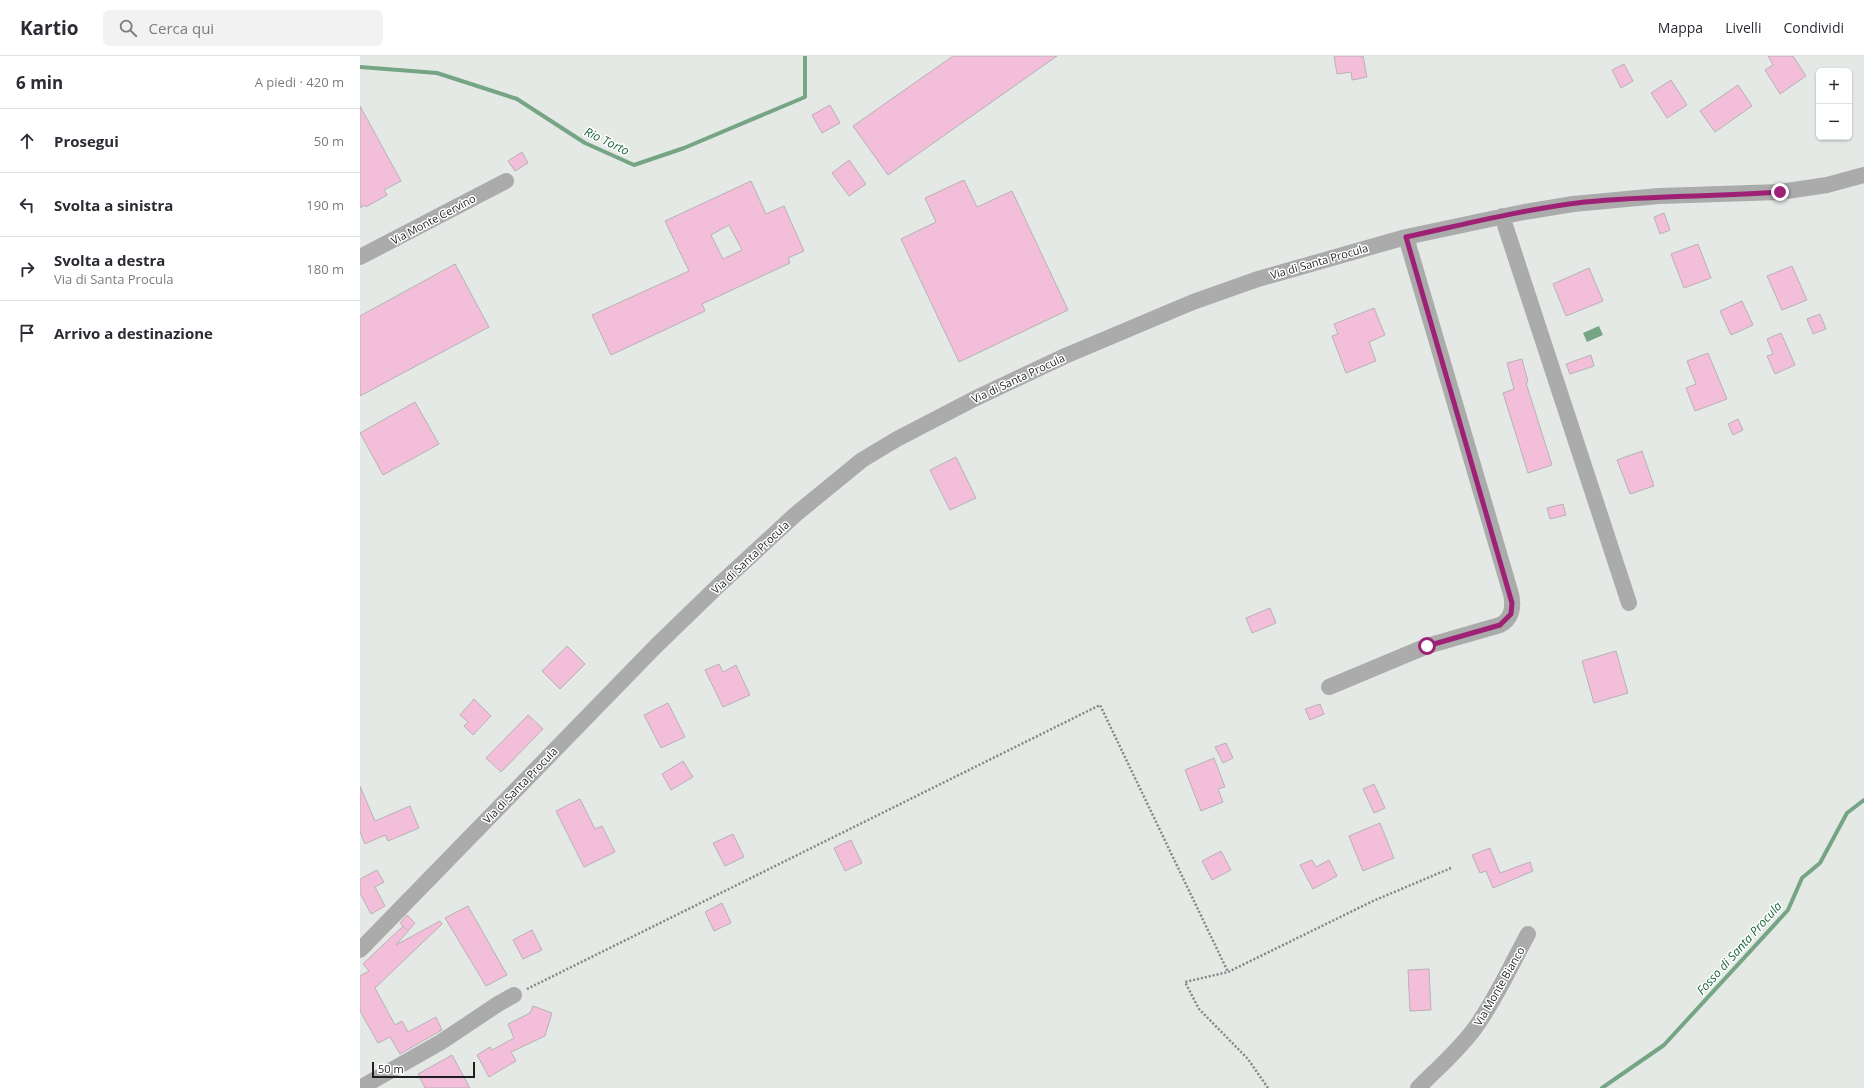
<!DOCTYPE html>
<html lang="it">
<meta charset="utf-8">
<style>
body{margin:0;font-family:"Open Sans",sans-serif;background:#f2f2f3;color:#2b2b33}
.controls{position:absolute;right:12px;top:12px;display:grid;overflow:hidden;border-radius:6px;box-shadow:0 1px 3px #0004}
.controls button{width:36px;height:36px;display:grid;place-items:center;padding:0;border:0;border-bottom:1px solid #e1e1e2;background:#fff;color:#2b2b33;font:20px sans-serif}
.scale{position:absolute;left:12px;bottom:10px;width:103px;box-sizing:border-box;padding-left:4px;border:2px solid #1e1f1e;border-top:0;font-size:11px;line-height:14px;white-space:nowrap;color:#1e1f1e;-webkit-text-stroke:3px #fff;paint-order:stroke}
.stop{position:absolute;width:12px;height:12px;margin:-9px;border:3px solid #9f2175;border-radius:50%;background:#fff}
.stop.end{background:#9f2175;border-color:#fff;box-shadow:0 1px 4px #0008}
.list{margin:0;padding:0;list-style:none}
h2{display:flex;justify-content:space-between;align-items:center;height:52px;margin:0;padding:0 16px;font-size:17px}
h2 small{font-size:13px;font-weight:400;color:#7c7c81}
.list li{display:grid;grid-template-columns:26px 1fr auto;gap:12px;align-items:center;box-sizing:border-box;height:64px;padding:0 16px;border-top:1px solid #e1e1e2}
.list b{display:block;font-size:15px;white-space:nowrap}
.list p{margin:0;font-size:13px;white-space:nowrap;color:#7c7c81}
.list em{font-size:13px;font-style:normal;color:#7c7c81}
.icon{flex:none;width:22px;height:22px;fill:none;stroke:currentColor;stroke-width:2;stroke-linecap:round;stroke-linejoin:round}
.map{position:relative;flex:none;width:1504px;height:1032px;overflow:hidden}
header{display:flex;align-items:center;gap:24px;box-sizing:border-box;height:56px;padding:0 20px;background:#fff;border-bottom:1px solid #e1e1e2}
header strong{font-size:19px}
nav{display:flex;gap:22px;margin-inline-start:auto;font-size:14px}
.search{width:280px;height:36px;background:#f2f2f3;display:flex;align-items:center;gap:10px;box-sizing:border-box;padding:0 14px;border-radius:6px;color:#7c7c81;font-size:15px}
main{display:flex}
aside{flex:1;background:#fff}
.map>svg:first-child{display:block}
</style>
<header>
<strong>Kartio</strong>
<div class="search"><svg class="icon" aria-label="search" viewBox="0 0 24 24"><circle cx="10" cy="10" r="6"/><path d="M15 15l6 6"/></svg>Cerca qui</div>
<nav><a>Mappa</a><a>Livelli</a><a>Condividi</a></nav>
</header>
<main>
<aside>
<h2>6 min<small>A piedi · 420 m</small></h2>
<ul class="list">
<li><svg class="icon" aria-label="ahead" viewBox="0 0 24 24"><path d="M12 20V5M6 11l6-6 6 6"/></svg><div><b>Prosegui</b></div><em>50 m</em></li>
<li><svg class="icon" aria-label="left" viewBox="0 0 24 24"><path d="M17 20v-9H6M10 6l-5 5 5 5"/></svg><div><b>Svolta a sinistra</b></div><em>190 m</em></li>
<li><svg class="icon" aria-label="right" viewBox="0 0 24 24"><path d="M7 20v-9h11M14 6l5 5-5 5"/></svg><div><b>Svolta a destra</b><p>Via di Santa Procula</p></div><em>180 m</em></li>
<li><svg class="icon" aria-label="arrive" viewBox="0 0 24 24"><path d="M6 21V4h12l-3 4 3 4H6"/></svg><div><b>Arrivo a destinazione</b></div></li>
</ul>
</aside>
<div class="map">
<svg width="1504" height="1032" viewBox="0 0 1504 1032">
<rect width="100%" height="100%" fill="#e5e9e6"/>
<path fill="#76a585" d="M1239 270 1243 279 1227 286 1223 277Z"/>
<g fill="none" stroke-linecap="round" stroke-linejoin="round">
<path stroke="#76a585" stroke-width="4" d="M0 11 77 17 157 43 225 87 274 109 324 92 445 41V0
M1242 1032 1304 989 1428 854 1442 822 1460 807 1487 757 1504 744"/>
</g>
<path fill="#f2beda" stroke="#b6b2b4" fill-rule="evenodd" d="M593 0H697L528 119 493 70Z
M974 0H1003L1007 21 992 24 991 16 977 18Z
M1408 0H1433L1446 20 1420 38 1405 14 1413 9Z
M1264 8 1273 25 1261 32 1252 14Z
M1311 24 1327 49 1307 62 1291 37Z
M1378 29 1392 50 1355 76 1340 55Z
M470 49 480 67 462 77 452 59Z
M0 50 41 125 24 134 27 139 6 151 5 149 0 152Z
M162 96 168 107 155 115 148 105Z
M489 104 506 128 489 140 472 117Z
M604 124 617 151 652 135 708 254 599 306 541 183 576 166 565 142Z
M391 125 406 158 424 150 444 195 428 202 430 207 342 248 345 255 251 299 232 259 329 215 305 165ZM369 169 382 194 363 203 351 179Z
M1304 157 1310 174 1300 178 1294 161Z
M1338 188 1351 222 1324 232 1311 198Z
M95 208 129 271 0 340V260Z
M1432 210 1447 244 1422 254 1407 220Z
M1229 212 1243 245 1206 260 1193 228Z
M1382 245 1393 269 1371 279 1360 255Z
M1014 252 1025 279 1009 286 1016 305 986 317 972 280 978 278 974 268Z
M1460 258 1466 273 1453 278 1447 263Z
M1421 277 1435 309 1415 318 1407 300 1413 298 1407 283Z
M1348 297 1367 343 1335 355 1326 332 1336 328 1327 305Z
M1231 299 1234 310 1210 318 1206 308Z
M1162 303 1168 326 1166 327 1192 409 1168 417 1143 337 1154 333 1147 307Z
M55 346 79 388 23 419 0 377Z
M1378 363 1383 374 1373 379 1368 368Z
M1282 395 1294 430 1270 438 1257 404Z
M596 401 616 442 590 454 570 414Z
M1203 448 1206 459 1190 463 1187 452Z
M910 552 916 567 892 577 886 562Z
M207 590 225 608 200 633 182 615Z
M1256 595 1268 637 1234 647 1222 605Z
M359 608 363 616 376 609 390 639 363 651 345 614Z
M114 643 131 660 113 679 104 670 108 666 100 659Z
M308 647 325 681 301 692 284 659Z
M960 648 964 658 950 664 945 653Z
M168 659 183 673 141 716 126 702Z
M866 687 873 702 863 707 855 691Z
M854 702 865 731 858 733 863 746 841 755 825 714Z
M323 705 333 721 311 734 302 718Z
M1014 728 1025 752 1014 757 1003 733Z
M0 730 15 765 50 750 59 772 28 785 25 779 5 788 0 776Z
M220 743 235 773 242 770 255 796 224 811 196 755Z
M1020 767 1034 802 1003 815 989 780Z
M373 778 384 801 365 810 353 787Z
M491 784 502 807 485 815 474 792Z
M1130 792 1140 817 1170 806 1173 815 1133 832 1126 815 1120 817 1112 799Z
M861 795 871 814 852 824 842 805Z
M952 804 956 811 969 804 977 820 953 833 940 809Z
M17 814 24 826 15 831 25 850 11 858 0 837V823Z
M362 847 371 867 354 875 345 856Z
M108 850 147 919 126 930 85 862Z
M47 859 55 867 36 889 80 865 82 868 15 932 35 969 42 965 48 976 76 961 82 974 40 998 30 981 18 987 0 955V920L9 915 3 908 43 870 47 874 40 867Z
M172 874 182 894 163 903 153 884Z
M1069 913 1071 954 1050 955 1048 914Z
M173 950 192 957 185 980 151 996 156 1005 129 1021 117 999 130 991 132 994 154 982 148 968 170 957Z
M92 999 110 1032H65L58 1018Z"/>
<g fill="none" stroke-linecap="round" stroke-linejoin="round">
<path stroke="#848684" stroke-width="2.5" stroke-dasharray="2 2" stroke-linecap="butt" d="M167 933 740 649 868 916
M908 1032 888 1003 839 953 825 926 868 916 1013 845 1091 812"/>
<path stroke="#aaabaa" stroke-width="16" d="M1142 160 1269 547
M0 201 146 125
M969 631 1067 590 1140 569C1152 563 1154 551 1151 538L1046 181
M0 894 296 590 359 529 436 458 502 404 537 383 614 343 705 300 833 246 898 223 1046 181 1164 156 1213 148 1299 140 1420 136 1467 129 1504 119
M0 1032 81 986 138 948 154 939
M1058 1032C1077 1013 1099 994 1115 972 1136 943 1151 909 1168 878"/>
</g>
<g fill="none" stroke-linecap="round" stroke-linejoin="round">
<path stroke="#9f2175" stroke-width="5" d="M1067 590 1140 569 1151 558 1152 547 1046 181C1106 168 1165 153 1225 146 1290 139 1355 141 1420 136"/>
</g>
<g text-anchor="middle" dominant-baseline="central" stroke-width="3" stroke-linejoin="round" paint-order="stroke">
<g font-size="11" fill="#1e1f1e" stroke="#fff">
<text transform="translate(73 163) rotate(-28)">Via Monte Cervino</text>
<text transform="translate(959 205) rotate(-16)">Via di Santa Procula</text>
<text transform="translate(658 322) rotate(-25)">Via di Santa Procula</text>
<text transform="translate(390 501) rotate(-43)">Via di Santa Procula</text>
<text transform="translate(160 729) rotate(-46)">Via di Santa Procula</text>
<text transform="translate(1139 930) rotate(-60)">Via Monte Bianco</text>
</g>
<g font-size="12" font-style="italic" fill="#1e673d" stroke="#fff">
<text transform="translate(247 85) rotate(26)">Rio Torto</text>
<text transform="translate(1379 892) rotate(-48)">Fosso di Santa Procula</text>
</g>
</g>
</svg>
<div class="controls">
<button>+</button>
<button>−</button>
</div>
<div class="scale">50 m</div>
<div class="stop" style="left:1067px;top:590px"></div>
<div class="stop end" style="left:1420px;top:136px"></div>
</div>
</main>
